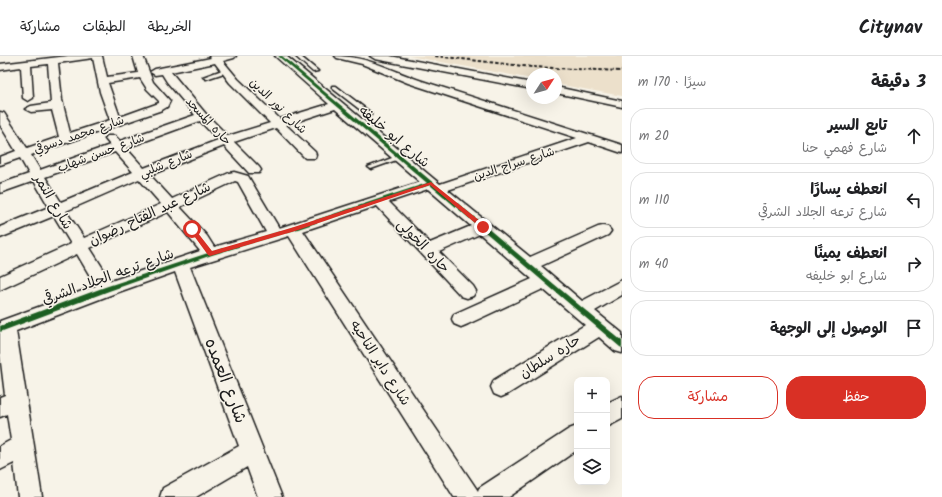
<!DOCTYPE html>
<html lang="ar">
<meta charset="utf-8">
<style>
body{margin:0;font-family:Kalam,"Playpen Sans Arabic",sans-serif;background:#f6f6f6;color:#202124;direction:rtl}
.controls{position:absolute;right:12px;bottom:12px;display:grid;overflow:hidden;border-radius:8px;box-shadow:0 4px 16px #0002}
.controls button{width:36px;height:36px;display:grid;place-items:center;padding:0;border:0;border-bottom:1px solid #e0e0e0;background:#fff;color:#202124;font:20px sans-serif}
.compass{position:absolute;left:526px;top:12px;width:36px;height:36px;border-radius:50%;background:#fff;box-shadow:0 4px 16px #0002;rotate:54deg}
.stop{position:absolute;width:12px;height:12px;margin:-9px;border:3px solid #d93025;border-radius:50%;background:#fff}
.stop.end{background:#d93025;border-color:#fff;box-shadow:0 1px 4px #0008}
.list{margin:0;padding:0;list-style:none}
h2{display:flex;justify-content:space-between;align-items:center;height:52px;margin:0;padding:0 16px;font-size:17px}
h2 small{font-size:13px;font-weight:400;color:#757577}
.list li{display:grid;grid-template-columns:26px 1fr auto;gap:12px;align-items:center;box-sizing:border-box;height:56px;margin:0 8px 8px;padding:0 8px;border:1px solid #e0e0e0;border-radius:16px}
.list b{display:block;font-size:15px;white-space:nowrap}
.list p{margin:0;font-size:13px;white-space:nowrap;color:#757577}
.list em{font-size:13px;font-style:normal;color:#757577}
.actions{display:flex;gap:8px;padding:12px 16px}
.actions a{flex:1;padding:9px 0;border:1px solid #d93025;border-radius:16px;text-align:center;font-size:14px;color:#d93025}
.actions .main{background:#d93025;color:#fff}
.icon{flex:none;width:22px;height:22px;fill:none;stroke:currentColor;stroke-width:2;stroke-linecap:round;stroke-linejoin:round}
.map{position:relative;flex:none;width:622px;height:441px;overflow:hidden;direction:ltr}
header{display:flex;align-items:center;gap:24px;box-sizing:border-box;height:56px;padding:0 20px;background:#fff;border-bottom:1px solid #e0e0e0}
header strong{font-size:19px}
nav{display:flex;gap:22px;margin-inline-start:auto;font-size:14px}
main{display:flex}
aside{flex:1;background:#fff}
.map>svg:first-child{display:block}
</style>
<header>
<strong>Citynav</strong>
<nav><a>الخريطة</a><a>الطبقات</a><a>مشاركة</a></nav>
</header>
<main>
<aside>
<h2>3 دقيقة<small>سيرًا · 170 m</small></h2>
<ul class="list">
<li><svg class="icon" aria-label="ahead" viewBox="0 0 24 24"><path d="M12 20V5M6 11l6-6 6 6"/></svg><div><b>تابع السير</b><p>شارع فهمي حنا</p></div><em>20 m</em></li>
<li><svg class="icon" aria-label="left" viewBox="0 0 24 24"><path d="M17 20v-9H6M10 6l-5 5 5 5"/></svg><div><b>انعطف يسارًا</b><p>شارع ترعه الجلاد الشرقي</p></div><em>110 m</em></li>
<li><svg class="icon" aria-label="right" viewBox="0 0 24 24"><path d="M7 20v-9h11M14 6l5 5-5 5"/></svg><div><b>انعطف يمينًا</b><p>شارع ابو خليفه</p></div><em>40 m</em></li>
<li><svg class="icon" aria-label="arrive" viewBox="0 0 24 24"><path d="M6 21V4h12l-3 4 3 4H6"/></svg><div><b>الوصول إلى الوجهة</b></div></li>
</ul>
<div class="actions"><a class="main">حفظ</a><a>مشاركة</a></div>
</aside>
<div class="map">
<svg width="622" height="441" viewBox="0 0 622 441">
<rect width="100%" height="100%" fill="#f7f3e8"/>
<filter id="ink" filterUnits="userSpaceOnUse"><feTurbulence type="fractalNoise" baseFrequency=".025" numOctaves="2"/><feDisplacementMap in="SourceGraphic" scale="8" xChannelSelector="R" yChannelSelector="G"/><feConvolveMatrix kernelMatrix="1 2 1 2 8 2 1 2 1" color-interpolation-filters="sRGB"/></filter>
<g filter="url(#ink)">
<path fill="#ece0cb" d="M409 0H622V40L556 28V18H532V23Z"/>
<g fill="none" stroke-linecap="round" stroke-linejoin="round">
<g stroke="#1c1c1c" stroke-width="3">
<path id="lane" d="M295 0H300L318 15 313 16Z
M225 13 227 14V16L206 23 203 21Z
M332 30H336L371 57V59H367L332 32Z
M400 99 403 101 402 102 371 113 368 111Z"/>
</g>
<g stroke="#1c1c1c" stroke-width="3">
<path id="street" d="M68 0H102L107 21 138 17 133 0H143L153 26 170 45 167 51 162 54 31 99 40 114 110 89 105 83 107 80H115L120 85 195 59 167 26 162 18 155 19 150 16 155 13 211 2 209 0H236L234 2 223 5 238 23 280 63 329 48 275 0H286L440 128 577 82 408 27 362 8 337 2 335 0C368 0 392 15 422 25 489 46 556 68 622 89V97L589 86 448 134 530 201 598 171 603 170 608 171 611 175 608 179 541 210 582 245 622 224V239L595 255 622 277V297L615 295 599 281 508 338 501 341 494 338 491 331 494 324 585 269 543 233 468 268 461 271 454 268 452 263 454 258 532 223 480 178 439 196 473 230 476 235 473 240 467 242 461 240 377 150 303 175 478 435 479 432 569 373 577 370V394L509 441H454L289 180 190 211 282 441H258L247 411 196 441H160L163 432 239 390 175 216 113 238 16 275 42 441H18L14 407 0 414V390L11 384 7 358 0 361V341L5 339 0 298V265L96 230 77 198 0 234V220L71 188 54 160 0 182V171L49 151 34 125 0 137V128L29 118 20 102 0 109V101L16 95 0 69V56L4 57 27 92 59 81 52 54 31 56 25 53 31 50 51 47 48 8 31 10 33 42 28 45 23 42 21 11 0 14V8ZM93 2 100 36 110 64 70 77 62 44 58 7ZM215 7 230 27 270 67 228 80 206 58 171 16ZM140 22 147 33 159 45V47L120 61 108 27ZM335 53 420 126 279 172 248 120 234 116 229 117 172 143 150 119 224 90 249 117H259L261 114 259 111 234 86 276 72 305 102H315L316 99 315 96 286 69ZM200 65 218 84 144 112 126 92ZM115 96 133 116 61 146 45 121ZM139 123 161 148 84 182 66 155ZM235 125 238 126 266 176 214 191 207 180 180 151ZM428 133 471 170 430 187 389 146ZM168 156 200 195 111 225 90 192Z
M370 0H390L532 27V33L375 3Z
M556 31 622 45V51L556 37Z
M622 340V363L607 371V347Z"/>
</g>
<use href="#lane" fill="#f7f3e8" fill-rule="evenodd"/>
<use href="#street" fill="#f7f3e8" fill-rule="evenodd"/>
<path stroke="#1c1c1c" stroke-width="2" stroke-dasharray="3.5 2" stroke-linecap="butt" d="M435 0 532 11 622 15"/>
<g stroke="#f7f3e8" stroke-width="2">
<path id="cycleway" d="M278 0H282L622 285V292L620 291 430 129 295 174 212 199 109 235 0 276V270L105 231 208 197 291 172 427 127Z"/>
</g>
<use href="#cycleway" fill="#1b5e20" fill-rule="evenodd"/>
</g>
</g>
<path fill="#d93025" d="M431 126 485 169V172H481L430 129 295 175 210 200 208 199 189 173 194 172 212 195 291 172Z"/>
<g text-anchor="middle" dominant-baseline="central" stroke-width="3" stroke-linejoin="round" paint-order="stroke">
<g font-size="12" fill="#1c1c1c" stroke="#f7f3e8">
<text transform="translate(278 50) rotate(44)">شارع نور الدين</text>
<text transform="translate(208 65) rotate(47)">حاره المسجد</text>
<text transform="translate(79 79) rotate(-19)">شارع محمد دسوقي</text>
<text transform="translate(101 97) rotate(-20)">شارع حسن شهاب</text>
<text transform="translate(166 108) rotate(-22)">شارع شلبي</text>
<text transform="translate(514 108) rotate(-18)">شارع سراج الدين</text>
</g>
<g font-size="14" fill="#1c1c1c" stroke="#f7f3e8">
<text transform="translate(394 81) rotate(40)">شارع ابو خليفه</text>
<text transform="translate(53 146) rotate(59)">شارع النمر</text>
<text transform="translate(150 158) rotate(-25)">شارع عبد الفتاح رضوان</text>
<text transform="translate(423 190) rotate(46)">حاره الخولى</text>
<text transform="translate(108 221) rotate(-20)">شارع ترعه الجلاد الشرقي</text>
<text transform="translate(550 301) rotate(-32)">حاره سلطان</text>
<text transform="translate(380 307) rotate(57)">شارع داير الناحيه</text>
</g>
<g font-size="17" fill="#1c1c1c" stroke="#f7f3e8">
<text transform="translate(225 325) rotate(69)">شارع العمده</text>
</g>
</g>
</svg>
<div class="controls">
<button>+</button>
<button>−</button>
<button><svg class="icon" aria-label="layers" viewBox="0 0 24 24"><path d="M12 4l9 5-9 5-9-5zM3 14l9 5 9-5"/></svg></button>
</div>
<svg class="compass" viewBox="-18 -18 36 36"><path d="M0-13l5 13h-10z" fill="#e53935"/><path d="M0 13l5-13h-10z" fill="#757577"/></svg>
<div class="stop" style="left:192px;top:173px"></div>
<div class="stop end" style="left:483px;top:171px"></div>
</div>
</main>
